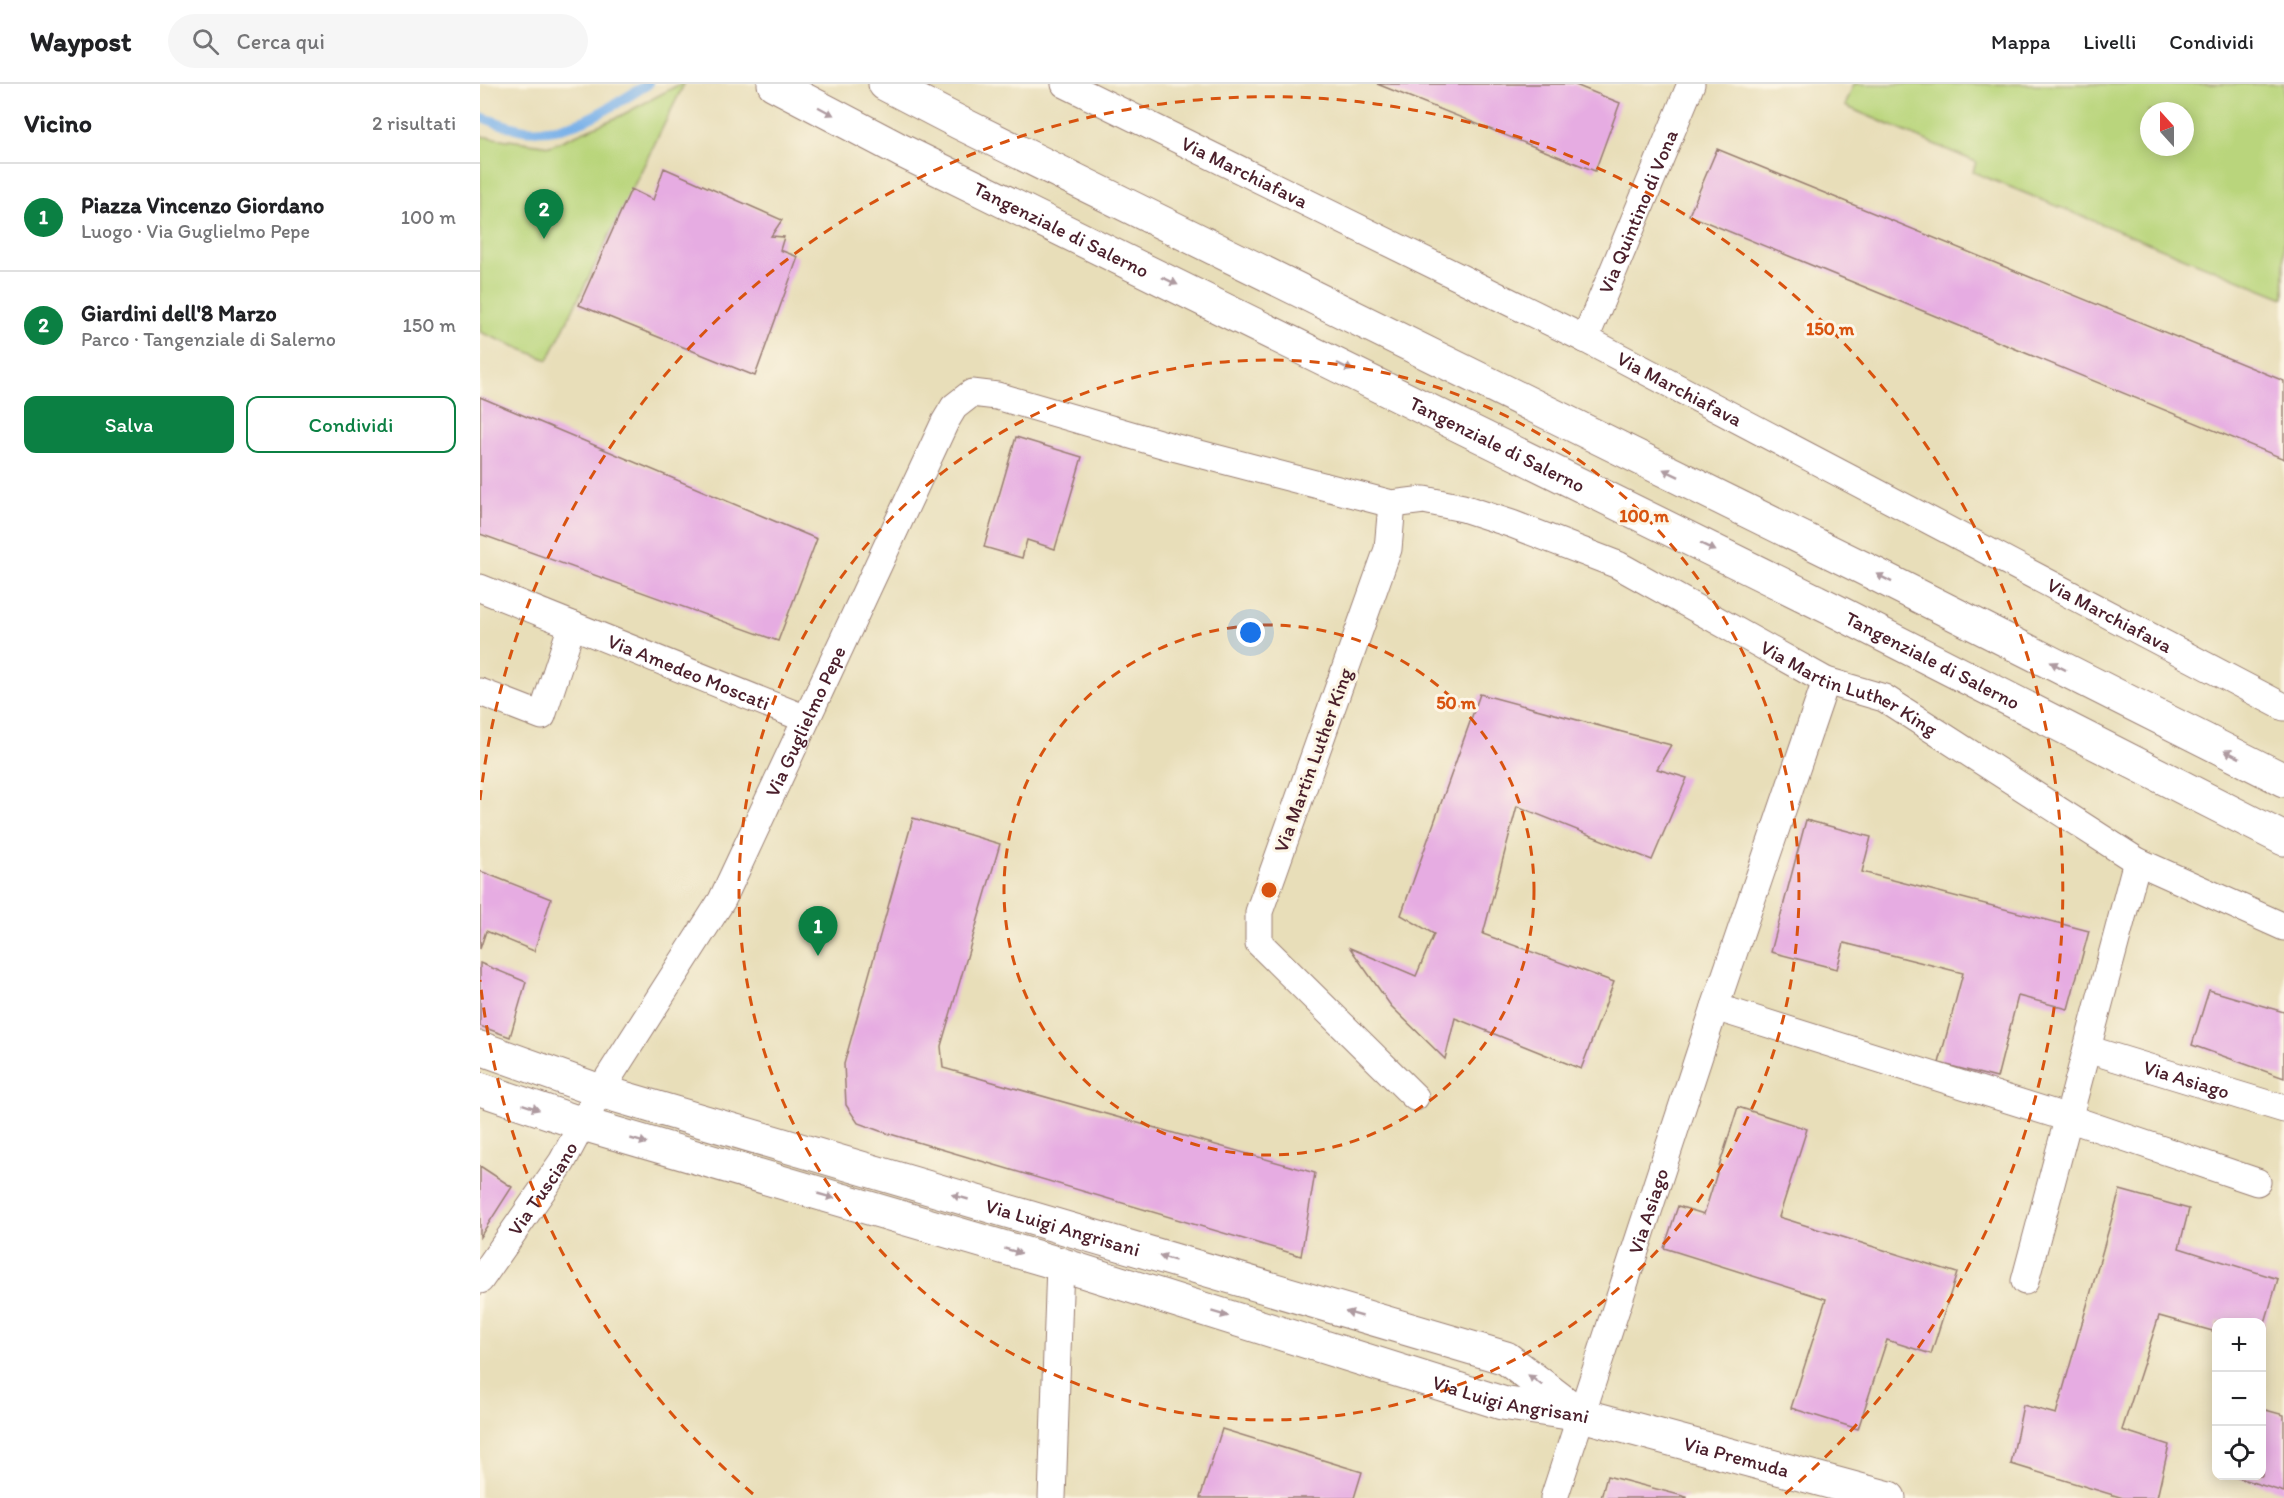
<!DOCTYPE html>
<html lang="it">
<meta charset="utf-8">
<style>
body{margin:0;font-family:Itim,sans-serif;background:#f6f6f6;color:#202124}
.controls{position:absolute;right:18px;bottom:18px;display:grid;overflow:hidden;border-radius:12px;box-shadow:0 3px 15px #0003}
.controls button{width:54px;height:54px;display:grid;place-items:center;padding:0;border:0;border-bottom:2px solid #e0e0e0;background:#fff;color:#202124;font:30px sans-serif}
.compass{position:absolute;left:1660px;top:18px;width:54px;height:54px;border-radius:50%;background:#fff;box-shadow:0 3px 15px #0003;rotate:339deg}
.you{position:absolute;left:771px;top:549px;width:21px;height:21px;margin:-15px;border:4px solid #fff;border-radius:50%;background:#1a73e8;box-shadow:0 0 0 9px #1a73e833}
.badge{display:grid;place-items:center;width:39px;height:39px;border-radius:50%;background:#0b8043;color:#fff;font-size:20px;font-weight:700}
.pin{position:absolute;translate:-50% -50px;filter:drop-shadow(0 2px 3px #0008)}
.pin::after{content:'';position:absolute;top:32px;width:21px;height:18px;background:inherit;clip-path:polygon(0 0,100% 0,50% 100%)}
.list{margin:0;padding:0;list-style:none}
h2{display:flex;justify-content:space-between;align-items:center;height:78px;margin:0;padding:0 24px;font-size:26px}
h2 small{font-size:20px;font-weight:400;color:#757577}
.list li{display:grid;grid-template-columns:39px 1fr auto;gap:18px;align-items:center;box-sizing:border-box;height:108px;padding:0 24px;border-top:2px solid #e0e0e0}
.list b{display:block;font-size:22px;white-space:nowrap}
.list p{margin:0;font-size:20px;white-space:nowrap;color:#757577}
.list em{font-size:20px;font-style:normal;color:#757577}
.actions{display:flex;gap:12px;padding:18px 24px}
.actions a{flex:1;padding:14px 0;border:2px solid #0b8043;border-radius:12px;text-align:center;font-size:21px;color:#0b8043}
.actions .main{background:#0b8043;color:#fff}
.icon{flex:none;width:33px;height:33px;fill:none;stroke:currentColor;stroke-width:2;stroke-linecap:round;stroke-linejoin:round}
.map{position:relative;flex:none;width:1804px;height:1414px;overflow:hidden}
header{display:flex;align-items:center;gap:36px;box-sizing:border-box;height:84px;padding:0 30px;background:#fff;border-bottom:2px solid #e0e0e0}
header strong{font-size:28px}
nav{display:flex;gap:33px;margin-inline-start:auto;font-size:21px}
.search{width:420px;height:54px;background:#f6f6f6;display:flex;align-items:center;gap:15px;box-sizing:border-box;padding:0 21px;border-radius:33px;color:#757577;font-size:22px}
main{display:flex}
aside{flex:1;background:#fff}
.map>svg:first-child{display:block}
</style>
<header>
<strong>Waypost</strong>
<div class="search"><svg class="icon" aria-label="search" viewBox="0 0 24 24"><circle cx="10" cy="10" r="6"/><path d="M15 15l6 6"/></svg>Cerca qui</div>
<nav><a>Mappa</a><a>Livelli</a><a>Condividi</a></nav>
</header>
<main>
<aside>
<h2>Vicino<small>2 risultati</small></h2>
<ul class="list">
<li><span class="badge">1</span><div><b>Piazza Vincenzo Giordano</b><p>Luogo · Via Guglielmo Pepe</p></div><em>100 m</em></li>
<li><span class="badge">2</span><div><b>Giardini dell'8 Marzo</b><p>Parco · Tangenziale di Salerno</p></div><em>150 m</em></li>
</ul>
<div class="actions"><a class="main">Salva</a><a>Condividi</a></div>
</aside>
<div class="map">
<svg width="1804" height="1414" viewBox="0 0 1804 1414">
<rect width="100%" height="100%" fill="#fcf5e5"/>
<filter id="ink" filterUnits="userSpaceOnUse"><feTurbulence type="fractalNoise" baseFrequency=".0167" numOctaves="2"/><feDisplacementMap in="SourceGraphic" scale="12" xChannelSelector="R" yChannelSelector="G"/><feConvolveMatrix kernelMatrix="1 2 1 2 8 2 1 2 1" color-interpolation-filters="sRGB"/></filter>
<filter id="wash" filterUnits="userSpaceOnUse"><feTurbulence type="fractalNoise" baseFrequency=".008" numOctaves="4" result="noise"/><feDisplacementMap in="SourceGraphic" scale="24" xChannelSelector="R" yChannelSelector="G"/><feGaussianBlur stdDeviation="1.35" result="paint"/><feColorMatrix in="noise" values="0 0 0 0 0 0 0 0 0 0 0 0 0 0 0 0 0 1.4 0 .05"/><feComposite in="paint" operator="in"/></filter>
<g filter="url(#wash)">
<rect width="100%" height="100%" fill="#e8deb9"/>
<path fill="#b9d57b" stroke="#827a53" stroke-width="1.5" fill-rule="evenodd" d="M200 0H204L68 276 0 248V52L70 62 140 32Z
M1374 0H1804V214L1493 88 1496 78 1365 22ZM1669 27H1705V63H1669Z"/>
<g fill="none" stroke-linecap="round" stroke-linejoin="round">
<path stroke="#79b1e9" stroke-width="10" d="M0 33C14 37 30 44 45 46 92 51 130 24 168 0"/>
</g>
<g id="blocks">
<path fill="#e6ace2" d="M897 0H1093L1140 19 1115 87Z
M1237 65 1804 297V375L1209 131Z
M184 84 302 136 291 152 304 153 300 166 318 173 275 292 99 221 151 105 173 116Z
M0 313 337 455 298 557 0 450Z
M536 353 602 373 575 465 547 456 542 474 504 463Z
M1000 610 1191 661 1177 685 1207 694 1172 776 1037 722 1003 850 1134 898 1101 985 975 934 965 975 911 922 870 864 936 892 954 850 921 831Z
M433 734 520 760 461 962 463 984 835 1089 821 1172 400 1047 378 1039 366 1021 364 980Z
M1326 736 1391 753 1382 788 1609 847 1588 925 1538 912 1517 994 1459 979 1483 889 1364 859 1357 885 1291 868Z
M0 787 71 815 54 867 6 847 0 865Z
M0 879 46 898 30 953 0 942Z
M1729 906 1804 928V994L1712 961Z
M1258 1023 1327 1045 1299 1133 1477 1189 1451 1270 1407 1256 1378 1345 1311 1324 1346 1215 1184 1164 1198 1122 1224 1130Z
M0 1082 32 1103 0 1153Z
M1640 1106 1709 1125 1699 1164 1798 1195 1782 1249V1238H1736V1248L1679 1232 1642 1346 1689 1361 1677 1414H1643L1531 1380 1543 1321 1576 1330Z
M1782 1325 1804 1331V1408L1752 1392H1782Z
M742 1345 882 1388 874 1414H720Z
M1127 1392 1207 1413V1414H1121Z"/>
</g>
</g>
<g filter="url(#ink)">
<use href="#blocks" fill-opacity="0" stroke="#997e72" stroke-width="1.5"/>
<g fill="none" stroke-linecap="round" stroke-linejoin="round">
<g stroke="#997e72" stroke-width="29">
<g id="minor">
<path id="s1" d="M585 0 1105 255 1804 623"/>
<path id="s2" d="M1105 255 1211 0"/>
<path d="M912 420 908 465 779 828V859L935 1013"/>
<path id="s3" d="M0 504 326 635"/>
<path d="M0 608 62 632 92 541"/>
<path d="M1235 923 1588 1034 1777 1098"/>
<path id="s4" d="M1607 965 1804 1025"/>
<path id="s5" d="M0 1196 82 1078 120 1007 242 816 465 338 474 323 492 309 517 312 689 362 912 420 944 416 983 424 1032 440 1138 481 1346 597 1404 614 1657 777 1804 843"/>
<path d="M1545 1197 1657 777"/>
<path d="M572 1414 580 1180"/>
<path id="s6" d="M1074 1414 1235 923 1346 597"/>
</g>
</g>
<g stroke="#997e72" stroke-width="35">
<g id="tertiary">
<path id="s7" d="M0 964 120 1007 1026 1274 1098 1329"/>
<path id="s8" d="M0 1005 103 1040 580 1180 1022 1319 1102 1331 1409 1414"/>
</g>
</g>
<g stroke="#997e72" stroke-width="35">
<g id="trunk">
<path id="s9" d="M294 0 422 67 1354 526 1804 755"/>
<path d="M405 0 480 39 1385 485 1804 696"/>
</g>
</g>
<use href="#minor" stroke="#fff" stroke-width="27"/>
<use href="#tertiary" stroke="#fff" stroke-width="33"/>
<use href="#trunk" stroke="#fff" stroke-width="33"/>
</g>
<defs><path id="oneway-solid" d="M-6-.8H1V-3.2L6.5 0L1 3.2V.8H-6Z" transform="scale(1.5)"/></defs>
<g fill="#ae9aa0">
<use href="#oneway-solid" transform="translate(346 27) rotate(28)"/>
<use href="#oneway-solid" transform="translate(690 197) rotate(26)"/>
<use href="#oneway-solid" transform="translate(865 283) rotate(26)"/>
<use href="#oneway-solid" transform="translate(1191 389) rotate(-154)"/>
<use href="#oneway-solid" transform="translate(1228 463) rotate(26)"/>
<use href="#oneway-solid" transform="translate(1404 494) rotate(-153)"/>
<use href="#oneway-solid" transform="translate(1578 582) rotate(-153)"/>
<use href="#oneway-solid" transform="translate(1752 670) rotate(-153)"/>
<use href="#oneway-solid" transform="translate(51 1023) rotate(19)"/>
<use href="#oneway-solid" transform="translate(159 1057) rotate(16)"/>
<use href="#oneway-solid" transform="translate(346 1112) rotate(16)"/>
<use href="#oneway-solid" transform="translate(480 1113) rotate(-164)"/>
<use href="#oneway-solid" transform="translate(533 1167) rotate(16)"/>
<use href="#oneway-solid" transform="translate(687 1174) rotate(-164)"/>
<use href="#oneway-solid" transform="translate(740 1230) rotate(17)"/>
<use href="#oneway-solid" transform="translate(874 1230) rotate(-164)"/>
<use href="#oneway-solid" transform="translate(1055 1296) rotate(-143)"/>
</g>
</g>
<g fill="none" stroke="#d8530f" stroke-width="3" stroke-dasharray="10 8">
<circle cx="789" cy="806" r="265"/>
<circle cx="789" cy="806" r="530"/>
<path d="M273 1410A794 794 0 0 1 0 896M0 716A794 794 0 1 1 1305 1410"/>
</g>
<g text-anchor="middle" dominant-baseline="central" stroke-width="6" stroke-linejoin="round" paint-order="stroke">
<g font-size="20" fill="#4a1f2b" stroke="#fcf5e5">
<text stroke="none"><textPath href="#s1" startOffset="200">Via Marchiafava</textPath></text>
<text stroke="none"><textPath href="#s2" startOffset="138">Via Quintino di Vona</textPath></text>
<text stroke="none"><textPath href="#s9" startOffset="322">Tangenziale di Salerno</textPath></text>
<text stroke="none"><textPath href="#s1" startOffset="686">Via Marchiafava</textPath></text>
<text stroke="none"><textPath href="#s9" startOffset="808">Tangenziale di Salerno</textPath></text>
<text stroke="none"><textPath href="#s1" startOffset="1172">Via Marchiafava</textPath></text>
<text stroke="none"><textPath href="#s9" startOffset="1294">Tangenziale di Salerno</textPath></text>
<text stroke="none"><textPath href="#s3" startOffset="225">Via Amedeo Moscati</textPath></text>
<text stroke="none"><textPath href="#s5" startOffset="1953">Via Martin Luther King</textPath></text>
<text stroke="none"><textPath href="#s5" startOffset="648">Via Guglielmo Pepe</textPath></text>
<text transform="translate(833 676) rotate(-70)">Via Martin Luther King</text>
<text stroke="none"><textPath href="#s4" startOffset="104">Via Asiago</textPath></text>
<text stroke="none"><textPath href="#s5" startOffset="111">Via Tusciano</textPath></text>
<text stroke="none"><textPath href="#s6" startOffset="302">Via Asiago</textPath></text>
<text stroke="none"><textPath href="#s7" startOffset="610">Via Luigi Angrisani</textPath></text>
<text stroke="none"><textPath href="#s8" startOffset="1077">Via Luigi Angrisani</textPath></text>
<text stroke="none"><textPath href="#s8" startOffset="1310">Via Premuda</textPath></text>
</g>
</g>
<circle cx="789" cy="806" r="9" fill="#d8530f" stroke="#fcf5e5" stroke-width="3"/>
<g font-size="18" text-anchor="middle" font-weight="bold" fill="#d8530f" stroke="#fcf5e5" stroke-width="6" stroke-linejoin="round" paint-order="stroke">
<text x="1350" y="251">150 m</text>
<text x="1164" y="438">100 m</text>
<text x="976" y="625">50 m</text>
</g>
</svg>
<div class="controls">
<button>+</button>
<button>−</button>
<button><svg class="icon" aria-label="locate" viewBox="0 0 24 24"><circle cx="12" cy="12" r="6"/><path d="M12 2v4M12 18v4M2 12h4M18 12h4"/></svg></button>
</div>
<svg class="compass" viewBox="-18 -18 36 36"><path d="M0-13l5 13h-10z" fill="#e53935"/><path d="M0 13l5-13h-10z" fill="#757577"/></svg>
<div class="you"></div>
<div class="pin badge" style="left:338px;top:872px">1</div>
<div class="pin badge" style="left:64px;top:155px">2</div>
</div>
</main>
